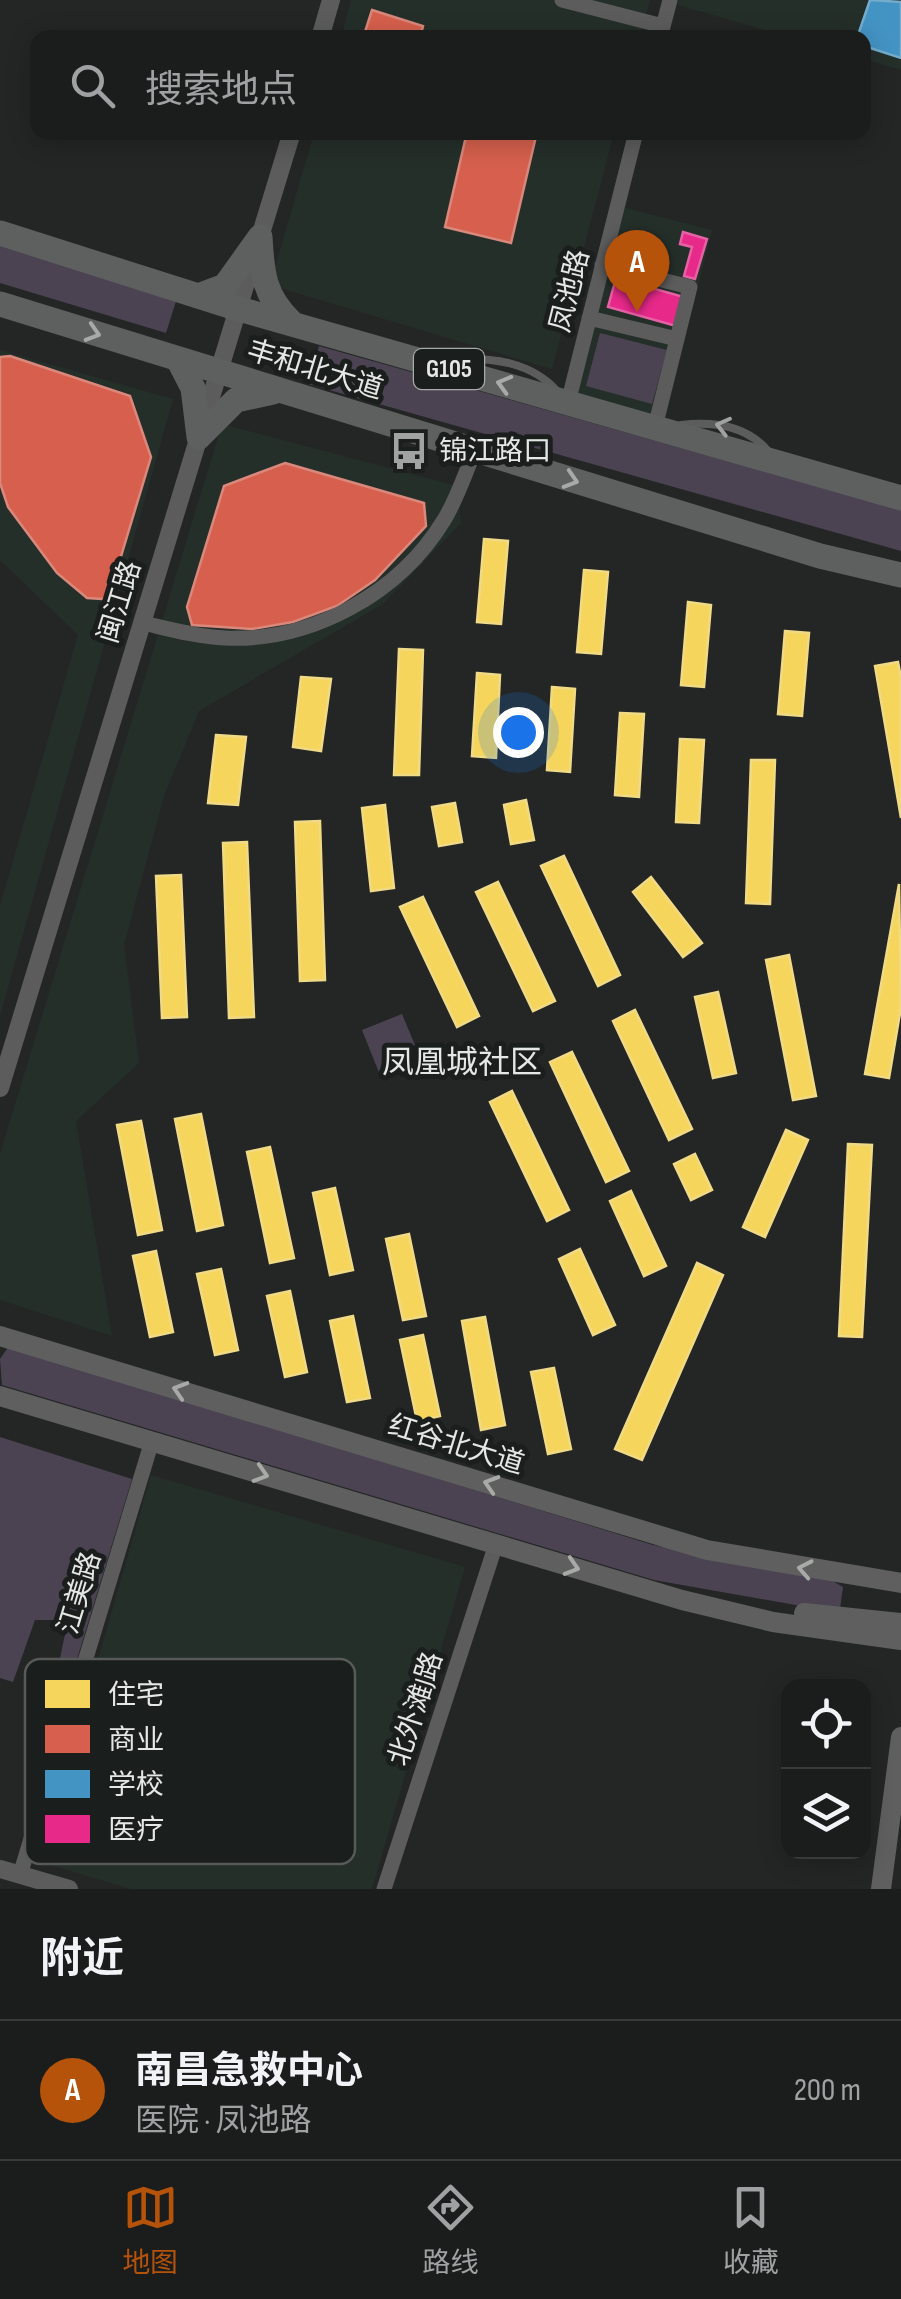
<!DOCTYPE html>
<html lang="zh">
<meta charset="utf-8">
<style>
body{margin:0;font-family:"Sofia Sans Condensed","Noto Sans SC",sans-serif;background:#282929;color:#f1f3f6}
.controls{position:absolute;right:30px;bottom:30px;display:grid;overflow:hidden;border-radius:20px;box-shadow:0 5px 25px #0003}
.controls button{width:90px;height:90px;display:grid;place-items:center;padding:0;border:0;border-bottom:2px solid #393a3b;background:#1b1c1c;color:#f1f3f6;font:50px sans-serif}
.you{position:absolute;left:518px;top:732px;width:35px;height:35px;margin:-25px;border:8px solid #fff;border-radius:50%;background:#1a73e8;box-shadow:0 0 0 15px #1a73e833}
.badge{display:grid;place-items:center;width:65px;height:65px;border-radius:50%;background:#b45309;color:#fff;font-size:32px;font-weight:700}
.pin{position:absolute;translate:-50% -82px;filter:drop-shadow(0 2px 5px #0008)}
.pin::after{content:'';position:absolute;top:52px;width:35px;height:30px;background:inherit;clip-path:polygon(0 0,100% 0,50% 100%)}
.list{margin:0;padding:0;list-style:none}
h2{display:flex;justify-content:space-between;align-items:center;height:130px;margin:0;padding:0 40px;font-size:42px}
h2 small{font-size:32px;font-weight:400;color:#a0a1a3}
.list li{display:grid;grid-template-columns:65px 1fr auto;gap:30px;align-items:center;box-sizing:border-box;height:140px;padding:0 40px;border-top:2px solid #393a3b}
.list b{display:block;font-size:38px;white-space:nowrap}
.list p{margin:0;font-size:32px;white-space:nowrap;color:#a0a1a3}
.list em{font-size:32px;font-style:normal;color:#a0a1a3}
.icon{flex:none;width:55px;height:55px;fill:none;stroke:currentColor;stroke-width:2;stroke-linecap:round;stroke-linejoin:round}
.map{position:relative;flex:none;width:901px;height:1889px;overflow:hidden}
.search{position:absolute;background:#1b1c1c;box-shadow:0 5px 25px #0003;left:30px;right:30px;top:30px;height:110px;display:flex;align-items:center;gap:25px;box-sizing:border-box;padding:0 35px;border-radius:20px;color:#a0a1a3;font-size:38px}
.sheet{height:270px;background:#1b1c1c}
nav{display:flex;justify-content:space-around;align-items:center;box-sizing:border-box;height:140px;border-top:2px solid #393a3b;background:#1b1c1c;font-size:28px;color:#a0a1a3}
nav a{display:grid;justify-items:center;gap:5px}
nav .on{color:#b45309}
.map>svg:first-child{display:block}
</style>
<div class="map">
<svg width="901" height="1889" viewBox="0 0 901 1889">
<rect width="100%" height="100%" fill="#242625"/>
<path fill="#252f2a" d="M351 0H650L640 37 341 38Z
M679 0H901V70L864 59V38L789 37 678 5Z
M314 133H614L552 369 270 285Z
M610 204 712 230 665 421 562 395Z
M0 350 173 399 0 1016V906L78 635 0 560Z
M222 424 457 486 461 523 383 604 199 711 164 796 124 945 139 1063 76 1121 112 1336 0 1300V1154Z
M151 1475 465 1567 372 1889H131L40 1862Z"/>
<path fill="#4b4352" d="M0 242 178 295 166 333 0 283Z
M600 333 667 350 652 404 586 386Z
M319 346 901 510V551L308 384Z
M402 1014 420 1057 380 1075 362 1030Z
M9 1346 653 1545 831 1580 843 1587 840 1609 835 1612 654 1580 2 1385 0 1359Z
M0 1437 132 1479 59 1718 48 1715 68 1620H35L13 1682 0 1678Z"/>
<path fill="#f6d55c" stroke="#f1da85" stroke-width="2.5" d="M484 539 508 541 501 624 477 622Z
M584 570 608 572 601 654 577 652Z
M688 602 711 605 704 687 681 685Z
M785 631 809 633 802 716 778 714Z
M399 649 423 650 419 775H394Z
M898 662 901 678V818L875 666Z
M477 673 500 675 496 758 472 756Z
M301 677 331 679 321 751 293 747Z
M552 687 575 689 570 772 547 770Z
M620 713 644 714 639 797 615 795Z
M216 735 246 737 238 805 208 803Z
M680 739 704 740 699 823 676 822Z
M751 760H775L770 904 746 903Z
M526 800 534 840 511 844 504 805Z
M455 803 462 842 439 846 432 807Z
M385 805 394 888 371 891 362 808Z
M320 821 325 980 300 981 295 822Z
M247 842 254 1017 229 1018 223 843Z
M564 856 620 975 598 986 541 866Z
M181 875 187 1017 162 1018 156 876Z
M651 877 702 943 683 957 633 892Z
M498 882 555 1001 533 1011 476 892Z
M899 884 901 1007 889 1078 865 1074Z
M423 897 479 1016 457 1027 400 907Z
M789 955 816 1096 793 1100 766 960Z
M718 992 736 1073 713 1078 695 997Z
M635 1010 692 1129 669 1140 613 1021Z
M572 1052 629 1171 606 1182 550 1062Z
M512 1091 569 1210 547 1221 490 1102Z
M201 1114 223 1225 197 1231 175 1119Z
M141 1121 162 1230 138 1235 117 1125Z
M786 1130 808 1140 765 1237 743 1227Z
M848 1144 872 1145 862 1337 839 1336Z
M270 1147 294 1258 270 1263 247 1152Z
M695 1154 712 1190 691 1200 674 1164Z
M335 1188 353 1270 330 1275 313 1193Z
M631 1191 666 1266 644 1276 610 1201Z
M409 1234 426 1316 403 1320 386 1239Z
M580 1249 615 1325 593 1335 559 1259Z
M156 1251 173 1332 150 1337 133 1256Z
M697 1263 723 1275 642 1460 615 1449Z
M221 1269 238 1350 215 1355 197 1274Z
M290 1291 307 1372 285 1377 267 1296Z
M353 1316 370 1398 347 1402 330 1321Z
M485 1317 505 1425 481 1430 462 1321Z
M423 1335 440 1416 417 1421 400 1340Z
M554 1368 571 1449 548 1454 531 1372Z"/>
<path fill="#d6604d" stroke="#da887b" stroke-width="2.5" d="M372 10 423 26 420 38H363Z
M467 132H537L511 243 445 227Z
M10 356 130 396 151 457 109 596 102 599 87 598 57 573 8 507 0 483V357Z
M285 463 424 503 426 526 375 580 337 606 293 622 252 629 192 625 187 607 224 486Z"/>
<path fill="#4393c3" stroke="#73accd" stroke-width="2.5" d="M870 0 901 2V58L864 46V38H857Z"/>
<path fill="#e7298a" stroke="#e662a5" stroke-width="2.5" d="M683 232 707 239 695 279 684 276 692 247 680 244Z
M616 278 684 297 676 326 608 307Z"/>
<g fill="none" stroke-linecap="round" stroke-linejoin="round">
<path stroke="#5c5c5c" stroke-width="8" d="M453 359C492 357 532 362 558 392
M681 425C714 421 746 425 768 451"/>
<path stroke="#5c5c5c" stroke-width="15" d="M562 0 663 26
M660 38 670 0
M602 265 690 287 655 427
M589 318 677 339
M568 403 636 132
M143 623C169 629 198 637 225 638 311 642 399 594 444 520 457 499 465 473 475 451
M20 1875 152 1441
M384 1889 496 1544"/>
<path stroke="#5c5c5c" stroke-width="18" d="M320 38 331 0
M0 1088 292 132
M0 1869 69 1889"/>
<path stroke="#5e5f5e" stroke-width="20" d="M0 1336 707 1550 901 1583
M0 1396 682 1600 773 1622 901 1640
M804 1613 901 1623
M881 1889 901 1737"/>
<path stroke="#5e6060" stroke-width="25" d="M0 233 239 309 901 498
M260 237C262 274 264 296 291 322
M198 296 225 286 260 237
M0 304 820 556 901 575
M178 359 193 388 199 437
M199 437 236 400 273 392"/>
</g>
<defs><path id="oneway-chevron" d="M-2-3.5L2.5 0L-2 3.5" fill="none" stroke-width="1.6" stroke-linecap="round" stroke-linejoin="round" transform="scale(2.5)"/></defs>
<g stroke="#a8aaa9">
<use href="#oneway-chevron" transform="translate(93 333) rotate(17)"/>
<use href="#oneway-chevron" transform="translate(504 384) rotate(-164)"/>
<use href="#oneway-chevron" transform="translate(571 480) rotate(17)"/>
</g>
<use stroke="#a0a2a0" href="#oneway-chevron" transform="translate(723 426) rotate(-166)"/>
<g stroke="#a8aaa8">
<use href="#oneway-chevron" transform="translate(180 1390) rotate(-163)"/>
<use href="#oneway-chevron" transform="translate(261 1474) rotate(17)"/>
<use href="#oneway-chevron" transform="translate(491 1484) rotate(-163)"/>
<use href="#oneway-chevron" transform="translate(572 1567) rotate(17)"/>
<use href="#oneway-chevron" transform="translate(805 1569) rotate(-169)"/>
</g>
<defs>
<g id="bus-bare" transform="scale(3)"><path d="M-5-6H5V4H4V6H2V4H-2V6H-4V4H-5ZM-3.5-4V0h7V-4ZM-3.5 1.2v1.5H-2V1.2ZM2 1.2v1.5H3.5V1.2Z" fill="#a1a3a2" stroke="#1a1e1c" stroke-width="2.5" paint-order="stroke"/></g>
</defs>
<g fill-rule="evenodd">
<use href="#bus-bare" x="409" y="451"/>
</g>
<g text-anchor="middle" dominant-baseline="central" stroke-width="10" stroke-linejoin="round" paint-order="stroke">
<rect fill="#1a1e1c" stroke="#a7aba9" stroke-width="2.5" x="414" y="349" width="70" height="40" rx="8"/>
<g font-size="25" font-weight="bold" fill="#e4e7e5">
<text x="449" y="369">G105</text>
</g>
<g font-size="28" fill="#e4e7e5" stroke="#1a1e1c">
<text transform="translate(570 291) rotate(-76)">凤池路</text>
<text transform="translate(315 370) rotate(17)">丰和北大道</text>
<text transform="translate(120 602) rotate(-73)">闽江路</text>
<text transform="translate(456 1445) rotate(17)">红谷北大道</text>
<text transform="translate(80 1593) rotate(-73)">江美路</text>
<text transform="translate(416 1709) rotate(-72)">北外滩J路</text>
</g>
<g font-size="28" fill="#e4e7e5" stroke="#1a1e1c" text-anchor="start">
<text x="439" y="451">锦江路口</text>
</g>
<g font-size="32" fill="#e4e7e5" stroke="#1a1e1c">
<text x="462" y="1063">凤凰城社区</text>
</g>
</g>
<rect x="25" y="1659" width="330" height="205" rx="15" fill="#1a1e1c" stroke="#575a58" stroke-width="2.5"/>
<rect x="45" y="1680" width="45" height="28" fill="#f6d55c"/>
<rect x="45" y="1725" width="45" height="28" fill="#d6604d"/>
<rect x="45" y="1770" width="45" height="28" fill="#4393c3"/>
<rect x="45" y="1815" width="45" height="28" fill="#e7298a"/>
<g font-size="28" fill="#e4e7e5">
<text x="108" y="1704">住宅</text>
<text x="108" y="1749">商业</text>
<text x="108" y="1794">学校</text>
<text x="108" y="1839">医疗</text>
</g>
</svg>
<div class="controls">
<button><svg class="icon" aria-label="locate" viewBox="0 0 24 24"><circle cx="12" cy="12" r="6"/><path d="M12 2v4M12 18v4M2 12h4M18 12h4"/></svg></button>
<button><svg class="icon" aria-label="layers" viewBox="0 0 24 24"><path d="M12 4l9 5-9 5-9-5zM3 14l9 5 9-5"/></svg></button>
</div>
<div class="you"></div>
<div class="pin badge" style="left:637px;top:312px">A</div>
<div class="search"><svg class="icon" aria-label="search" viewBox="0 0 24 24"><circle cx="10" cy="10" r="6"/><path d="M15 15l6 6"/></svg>搜索地点</div>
</div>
<section class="sheet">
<h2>附近<small></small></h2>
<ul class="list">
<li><span class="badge">A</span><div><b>南昌急救中心</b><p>医院 · 凤池路</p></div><em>200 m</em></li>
</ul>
</section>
<nav>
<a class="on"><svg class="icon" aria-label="map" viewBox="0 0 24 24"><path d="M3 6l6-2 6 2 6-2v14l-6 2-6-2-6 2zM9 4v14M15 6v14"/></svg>地图</a>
<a><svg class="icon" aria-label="directions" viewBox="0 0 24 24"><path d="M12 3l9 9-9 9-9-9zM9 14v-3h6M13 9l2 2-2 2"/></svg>路线</a>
<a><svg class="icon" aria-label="saved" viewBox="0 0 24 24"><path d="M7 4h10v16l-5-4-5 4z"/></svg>收藏</a>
</nav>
